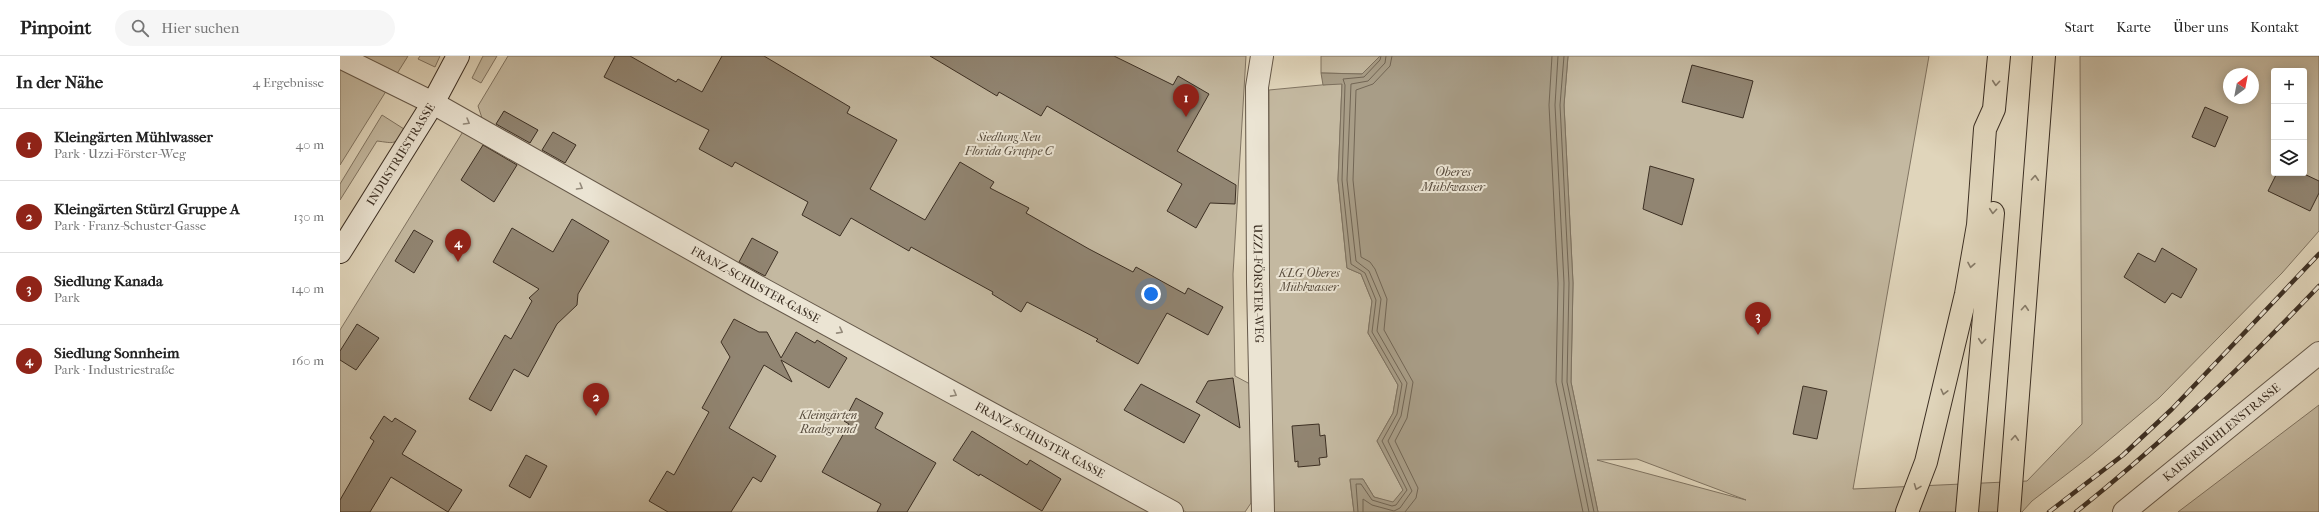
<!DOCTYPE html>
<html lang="de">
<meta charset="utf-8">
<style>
body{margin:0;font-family:"IM FELL French Canon",serif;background:#f6f6f6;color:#222}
.controls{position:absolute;right:12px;top:12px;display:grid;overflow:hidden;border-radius:4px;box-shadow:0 2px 10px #0003}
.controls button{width:36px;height:36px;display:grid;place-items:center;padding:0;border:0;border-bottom:1px solid #e0e0e0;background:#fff;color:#222;font:20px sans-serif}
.compass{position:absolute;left:1883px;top:12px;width:36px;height:36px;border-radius:50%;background:#fff;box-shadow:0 2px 10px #0003;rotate:32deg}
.you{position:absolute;left:811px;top:238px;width:14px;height:14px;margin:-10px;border:3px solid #fff;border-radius:50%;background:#1a73e8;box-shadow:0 0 0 6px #1a73e833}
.badge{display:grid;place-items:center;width:26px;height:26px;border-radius:50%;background:#8f2418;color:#fff;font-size:13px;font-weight:700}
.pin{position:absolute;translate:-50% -33px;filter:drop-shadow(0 1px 2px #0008)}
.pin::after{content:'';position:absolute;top:21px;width:14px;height:12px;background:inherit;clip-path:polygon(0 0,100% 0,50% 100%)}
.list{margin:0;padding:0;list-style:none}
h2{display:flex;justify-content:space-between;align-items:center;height:52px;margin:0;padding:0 16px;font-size:17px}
h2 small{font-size:13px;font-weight:400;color:#767676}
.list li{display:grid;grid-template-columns:26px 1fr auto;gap:12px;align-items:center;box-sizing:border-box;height:72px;padding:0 16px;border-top:1px solid #e0e0e0}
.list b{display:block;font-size:15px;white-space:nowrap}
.list p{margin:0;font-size:13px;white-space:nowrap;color:#767676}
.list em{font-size:13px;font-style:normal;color:#767676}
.icon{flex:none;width:22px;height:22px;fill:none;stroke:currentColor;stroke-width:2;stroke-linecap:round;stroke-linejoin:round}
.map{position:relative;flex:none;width:1979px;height:456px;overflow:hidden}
header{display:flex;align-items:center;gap:24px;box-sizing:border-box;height:56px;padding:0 20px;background:#fff;border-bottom:1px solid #e0e0e0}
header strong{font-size:19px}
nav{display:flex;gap:22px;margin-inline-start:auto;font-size:14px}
.search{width:280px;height:36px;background:#f6f6f6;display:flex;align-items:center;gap:10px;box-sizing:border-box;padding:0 14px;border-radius:22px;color:#767676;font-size:15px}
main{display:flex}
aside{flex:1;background:#fff}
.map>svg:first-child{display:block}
.green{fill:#c4b9a1;stroke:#807462;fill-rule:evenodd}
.water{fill:#a89d87;stroke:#7d715f}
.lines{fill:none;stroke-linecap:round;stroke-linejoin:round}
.shore{stroke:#726655;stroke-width:1}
.building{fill:#918572;stroke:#3c2f23}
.street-casing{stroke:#655849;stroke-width:24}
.secondary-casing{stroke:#3c2f23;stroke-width:24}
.highway-casing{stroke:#3c2f23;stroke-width:24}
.street{stroke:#ebe4d3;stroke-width:22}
.secondary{stroke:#ebe4d3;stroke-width:22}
.highway{stroke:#e0d5bb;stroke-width:22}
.rail-casing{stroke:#3c2f23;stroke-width:4.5}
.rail{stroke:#ebe4d3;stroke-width:3;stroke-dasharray:9;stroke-linecap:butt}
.oneway{stroke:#867a67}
.oneway2{stroke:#948a7b}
.labels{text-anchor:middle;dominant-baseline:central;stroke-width:4;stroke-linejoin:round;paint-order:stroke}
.park-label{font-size:12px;font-style:italic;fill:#574b3c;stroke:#ebe4d3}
.street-label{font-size:12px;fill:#3c2f23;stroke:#ebe4d3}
.water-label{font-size:13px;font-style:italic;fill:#574a3c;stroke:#ebe4d3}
</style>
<header>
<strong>Pinpoint</strong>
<div class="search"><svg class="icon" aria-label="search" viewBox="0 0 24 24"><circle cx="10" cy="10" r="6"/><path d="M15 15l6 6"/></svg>Hier suchen</div>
<nav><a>Start</a><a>Karte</a><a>Über uns</a><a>Kontakt</a></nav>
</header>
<main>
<aside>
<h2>In der Nähe<small>4 Ergebnisse</small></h2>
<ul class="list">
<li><span class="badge">1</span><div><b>Kleingärten Mühlwasser</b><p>Park · Uzzi-Förster-Weg</p></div><em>40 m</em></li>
<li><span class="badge">2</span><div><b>Kleingärten Stürzl Gruppe A</b><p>Park · Franz-Schuster-Gasse</p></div><em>130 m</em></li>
<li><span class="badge">3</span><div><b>Siedlung Kanada</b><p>Park</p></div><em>140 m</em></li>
<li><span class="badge">4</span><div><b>Siedlung Sonnheim</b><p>Park · Industriestraße</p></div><em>160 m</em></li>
</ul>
</aside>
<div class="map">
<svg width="1979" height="456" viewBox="0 0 1979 456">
<rect width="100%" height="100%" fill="#e0d5bb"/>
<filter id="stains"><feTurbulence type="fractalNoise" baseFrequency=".005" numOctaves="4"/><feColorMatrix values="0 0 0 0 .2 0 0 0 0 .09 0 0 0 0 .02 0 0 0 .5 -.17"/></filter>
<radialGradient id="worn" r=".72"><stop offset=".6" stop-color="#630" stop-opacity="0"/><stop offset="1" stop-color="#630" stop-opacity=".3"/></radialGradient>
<g class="green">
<polygon points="0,0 68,0 0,109"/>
<polygon points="80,0 100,0 95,11 78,3"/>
<polygon points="143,0 157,0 141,27 132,22"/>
<polygon points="168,0 906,0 893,218 895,320 910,328 911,447 905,456 846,456 273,144 143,65 138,50"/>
<polygon points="981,0 1040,0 1022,18 981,17"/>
<path d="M1228 0H1589L1513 433 1687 425 1742 368 1740 0H1979V175L1942 217 1819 342 1749 401 1692 445 1682 456H1258L1231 326 1233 227 1224 49ZM1934 15H1964V117H1934ZM1889 18H1913V42H1889ZM1297 403 1406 444 1257 404Z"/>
<polygon points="1002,27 998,124 1007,212 1021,218 1032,245 1028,277 1058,329 1053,357 1037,385 1063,434 1053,447 1034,441 1023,423 1010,424 1014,456 929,456 929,34"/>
<path d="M42 59 64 73C56 90 54 87 37 85L0 144V128Z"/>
<polygon points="124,74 233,139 815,456 0,456 0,274"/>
<polygon points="1979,349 1979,456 1838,456"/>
</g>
<polygon class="water" points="1040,0 1228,0 1224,49 1233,227 1231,326 1258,456 1014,456 1010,423 1023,423 1034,441 1053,446 1063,434 1037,385 1053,357 1058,329 1028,277 1032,245 1021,218 1007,212 998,124 1002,28 983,29 981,17 1022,18"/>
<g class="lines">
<g class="shore">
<polyline points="1052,0 1050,10 1033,28 1016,34 1013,124 1021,201 1030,206 1035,213 1047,243 1044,274 1073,326 1067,362 1055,385 1078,432 1076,442 1065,456"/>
<polyline points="1212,0 1209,49 1218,227 1216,326 1243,456"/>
<polyline points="1218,0 1215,49 1224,227 1222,326 1249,456"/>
<polyline points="1224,0 1220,49 1229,227 1227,326 1254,456"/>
<polyline points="1018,456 1016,428 1021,428 1032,444 1052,450 1056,449 1067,434 1042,385 1057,358 1062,328 1032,276 1036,244 1025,217 1011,208 1002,124 1005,29 1003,23 1024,21 1040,4 1041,0"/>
<polyline points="1023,456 1023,443 1032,449 1054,455 1060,452 1072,435 1048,385 1061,360 1067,327 1037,275 1041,243 1029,215 1016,205 1007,124 1011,28 1028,25 1045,7 1046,0"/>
</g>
</g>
<g class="building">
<polygon points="275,0 290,0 336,26 338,23 362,36 382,0 424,0 510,51 507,57 557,84 530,133 585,164 620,106 654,126 650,132 689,152 686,157 749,193 793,216 796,211 845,238 848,232 883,251 868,279 827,257 798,308 756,285 758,283 687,246 681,256 652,238 653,236 571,191 569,195 511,162 500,180 462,159 468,146 395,106 392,111 359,93 369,74 264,21"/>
<polygon points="590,0 774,0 833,29 838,20 869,38 837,95 896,129 895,148 870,147 856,172 827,155 842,128 707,50 701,60 659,36 657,40"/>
<polygon points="1352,9 1413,25 1403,62 1342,46"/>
<polygon points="1865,51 1888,61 1875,91 1852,81"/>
<polygon points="164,55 198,74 190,87 156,68"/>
<polygon points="213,76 236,89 225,107 202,94"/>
<polygon points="143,89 177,109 154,146 121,124"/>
<polygon points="1310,110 1354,123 1342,169 1303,153"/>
<polygon points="1937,117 1962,117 1979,125 1979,137 1970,155 1928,135"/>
<polygon points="232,163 269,185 238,238 237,249 217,268 188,321 174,313 151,355 129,343 165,279 171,283 192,245 189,242 199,233 153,206 172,172 213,196"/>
<polygon points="74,174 93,185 74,217 55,205"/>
<polygon points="412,182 438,196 425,220 399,206"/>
<polygon points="1822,192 1857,213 1841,242 1832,237 1825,247 1784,221 1798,197 1815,206"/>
<polygon points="394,263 419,276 427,276 441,302 456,276 475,287 477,284 507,302 489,332 441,304 452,326 424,309 389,372 436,400 421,426 413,421 391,456 328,456 309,445 327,415 334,419 369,356 362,352 390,301 381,286"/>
<polygon points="17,268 39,282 16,314 0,304 0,295"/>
<polygon points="893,322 900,372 856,346 868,325"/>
<polygon points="801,328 860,359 844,387 784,354"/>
<polygon points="1463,330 1487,335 1477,383 1453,378"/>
<polygon points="516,342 543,357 535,372 596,407 567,456 537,456 541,448 482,416 509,368 504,365"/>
<polygon points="44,360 52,366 55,362 76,375 62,398 122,434 108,456 51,421 30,456 0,456 0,444 34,385 30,382"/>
<polygon points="979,368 980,380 985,379 987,401 979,402 980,409 958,411 958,405 955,406 952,370"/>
<polygon points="632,375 687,409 690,404 721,423 702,455 640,418 639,420 613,404"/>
<polygon points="186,399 207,410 190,442 169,430"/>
</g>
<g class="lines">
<defs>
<g id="street">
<path id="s1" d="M922 0 917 31 918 226 923 456"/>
<path id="s2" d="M0 1 93 47 415 229 832 456"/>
<path id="s3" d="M1784 456 1979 297"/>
</g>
<g id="secondary">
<path id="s4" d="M0 196 93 47 118 0"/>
</g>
<g id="highway">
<polyline points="1567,456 1586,406 1626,238 1638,169 1645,73 1654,53 1659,0"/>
<polyline points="1627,456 1653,157"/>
<polyline points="1669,456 1704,0"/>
</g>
</defs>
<use href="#street" class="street-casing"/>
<use href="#secondary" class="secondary-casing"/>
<use href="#highway" class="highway-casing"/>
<use href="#street" class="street"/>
<use href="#secondary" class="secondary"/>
<use href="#highway" class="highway"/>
<defs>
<g id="rail">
<polyline points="1709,456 1783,399 1832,353 1979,198"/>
<path d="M1736 456C1822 387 1903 310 1979 230"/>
</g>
</defs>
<use href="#rail" class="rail-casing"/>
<use href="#rail" class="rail"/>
</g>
<defs><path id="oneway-chevron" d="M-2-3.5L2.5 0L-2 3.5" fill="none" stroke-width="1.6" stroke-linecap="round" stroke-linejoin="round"/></defs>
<g class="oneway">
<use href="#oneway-chevron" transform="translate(1656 27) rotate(95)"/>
<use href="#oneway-chevron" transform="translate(1695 122) rotate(-86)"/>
<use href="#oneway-chevron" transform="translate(1653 155) rotate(95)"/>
<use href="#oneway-chevron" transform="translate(1631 209) rotate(100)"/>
<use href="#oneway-chevron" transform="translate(1685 252) rotate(-86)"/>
<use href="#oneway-chevron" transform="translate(1642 285) rotate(95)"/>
<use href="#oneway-chevron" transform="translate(1604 336) rotate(104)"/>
<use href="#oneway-chevron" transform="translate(1675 382) rotate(-86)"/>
<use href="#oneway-chevron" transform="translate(1577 431) rotate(111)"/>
</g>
<g class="oneway2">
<use href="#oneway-chevron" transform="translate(127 66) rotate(30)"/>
<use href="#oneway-chevron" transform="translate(240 131) rotate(30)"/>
<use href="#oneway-chevron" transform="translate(500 275) rotate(28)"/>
<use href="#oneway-chevron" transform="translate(614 338) rotate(29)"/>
</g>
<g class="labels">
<g class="park-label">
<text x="669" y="81">Siedlung Neu<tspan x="669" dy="14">Florida Gruppe C</tspan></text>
<text x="969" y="217">KLG Oberes<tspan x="969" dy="14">Mühlwasser</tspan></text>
<text x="488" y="359">Kleingärten<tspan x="488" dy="14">Raabgrund</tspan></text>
</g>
<g class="street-label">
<text stroke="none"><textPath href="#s4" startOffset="115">INDUSTRIESTRASSE</textPath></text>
<text stroke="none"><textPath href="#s1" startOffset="228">UZZI-FÖRSTER-WEG</textPath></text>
<text stroke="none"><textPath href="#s2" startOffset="474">FRANZ-SCHUSTER-GASSE</textPath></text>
<text stroke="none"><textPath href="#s3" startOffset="126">KAISERMÜHLENSTRASSE</textPath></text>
<text stroke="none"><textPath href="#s2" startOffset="798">FRANZ-SCHUSTER-GASSE</textPath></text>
</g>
<g class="water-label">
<text x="1113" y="115">Oberes<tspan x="1113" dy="15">Mühlwasser</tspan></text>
</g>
</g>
<rect width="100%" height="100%" filter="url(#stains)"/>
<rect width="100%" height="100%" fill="url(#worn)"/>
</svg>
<div class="controls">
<button>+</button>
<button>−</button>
<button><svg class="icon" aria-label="layers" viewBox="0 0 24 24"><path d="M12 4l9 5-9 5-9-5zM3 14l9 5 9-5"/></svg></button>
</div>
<svg class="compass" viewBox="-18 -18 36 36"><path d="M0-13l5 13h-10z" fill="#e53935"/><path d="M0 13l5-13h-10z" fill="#767676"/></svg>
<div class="you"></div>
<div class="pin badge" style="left:846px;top:61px">1</div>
<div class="pin badge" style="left:256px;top:360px">2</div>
<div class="pin badge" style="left:1418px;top:279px">3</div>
<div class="pin badge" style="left:118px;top:206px">4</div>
</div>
</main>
